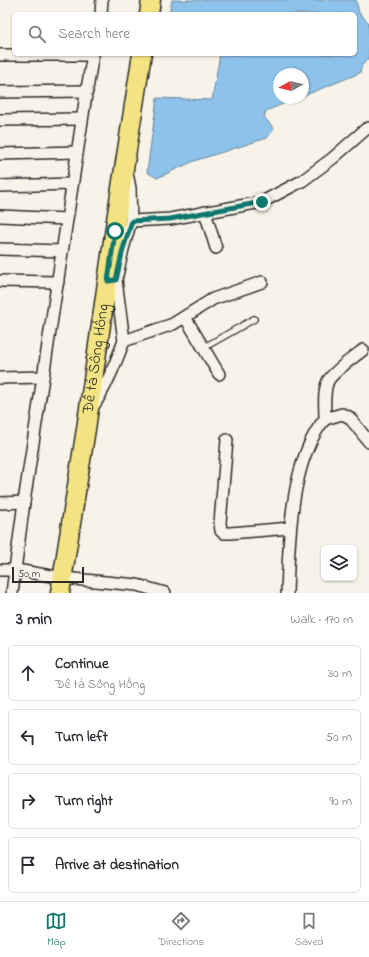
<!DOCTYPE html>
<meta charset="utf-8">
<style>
body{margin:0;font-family:"Indie Flower",sans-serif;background:#f7f7f7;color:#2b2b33}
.controls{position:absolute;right:12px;bottom:12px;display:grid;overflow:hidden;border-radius:6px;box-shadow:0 1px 3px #0004}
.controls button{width:36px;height:36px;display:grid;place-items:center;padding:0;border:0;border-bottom:1px solid #e1e1e2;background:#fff;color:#2b2b33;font:20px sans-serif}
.compass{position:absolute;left:273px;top:68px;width:36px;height:36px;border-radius:50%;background:#fff;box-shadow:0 1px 3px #0004;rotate:262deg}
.scale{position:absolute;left:12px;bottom:10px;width:72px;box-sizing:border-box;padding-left:4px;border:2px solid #2b2b2b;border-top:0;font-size:11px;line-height:14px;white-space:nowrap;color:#2b2b2b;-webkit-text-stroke:3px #f7f3e8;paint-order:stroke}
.stop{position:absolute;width:12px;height:12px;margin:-9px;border:3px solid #0f766e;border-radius:50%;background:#fff}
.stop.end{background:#0f766e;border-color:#fff;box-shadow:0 1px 4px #0008}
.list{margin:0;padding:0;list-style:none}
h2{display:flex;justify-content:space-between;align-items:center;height:52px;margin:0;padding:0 16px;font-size:17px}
h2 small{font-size:13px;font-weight:400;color:#7c7c81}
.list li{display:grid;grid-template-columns:26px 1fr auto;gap:12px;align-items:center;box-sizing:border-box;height:56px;margin:0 8px 8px;padding:0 8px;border:1px solid #e1e1e2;border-radius:6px}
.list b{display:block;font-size:15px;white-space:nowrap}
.list p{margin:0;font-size:13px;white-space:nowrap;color:#7c7c81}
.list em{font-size:13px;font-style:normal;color:#7c7c81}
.icon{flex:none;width:22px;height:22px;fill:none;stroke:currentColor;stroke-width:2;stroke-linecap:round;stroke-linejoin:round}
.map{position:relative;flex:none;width:369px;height:593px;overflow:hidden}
.search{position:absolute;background:#fff;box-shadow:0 1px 3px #0004;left:12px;right:12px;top:12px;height:44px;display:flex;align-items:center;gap:10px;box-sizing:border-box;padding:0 14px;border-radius:6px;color:#7c7c81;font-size:15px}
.sheet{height:308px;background:#fff}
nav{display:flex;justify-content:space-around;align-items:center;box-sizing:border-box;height:56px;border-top:1px solid #e1e1e2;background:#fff;font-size:11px;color:#7c7c81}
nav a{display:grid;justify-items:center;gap:2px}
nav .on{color:#0f766e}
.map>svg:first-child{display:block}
.water{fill:#8dc2ea;stroke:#66869e}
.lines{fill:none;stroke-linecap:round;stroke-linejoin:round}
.lane-casing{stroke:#2b2b2b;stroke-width:8}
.street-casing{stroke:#2b2b2b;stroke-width:14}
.primary-casing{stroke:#2b2b2b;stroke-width:21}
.lane{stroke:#f7f3e8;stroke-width:5.5}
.street{stroke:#f7f3e8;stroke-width:11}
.primary{stroke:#f4e382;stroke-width:18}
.route{stroke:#0f766e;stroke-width:5}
.labels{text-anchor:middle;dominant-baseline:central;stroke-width:3;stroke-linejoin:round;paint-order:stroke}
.street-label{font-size:16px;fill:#2b2b2b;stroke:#f7f3e8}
</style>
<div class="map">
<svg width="369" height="593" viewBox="0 0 369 593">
<rect width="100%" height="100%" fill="#f7f3e8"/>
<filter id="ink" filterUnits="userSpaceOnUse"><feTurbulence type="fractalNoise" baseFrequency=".025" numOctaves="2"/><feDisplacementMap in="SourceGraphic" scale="8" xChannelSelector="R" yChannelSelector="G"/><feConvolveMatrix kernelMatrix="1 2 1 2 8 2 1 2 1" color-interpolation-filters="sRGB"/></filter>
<g filter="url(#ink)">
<polygon class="water" points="172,0 356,0 359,13 369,23 369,59 362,65 360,73 303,96 303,74 279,74 279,98 298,98 266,111 264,117 274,129 267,138 194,161 157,178 147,172 157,98 212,100 220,54 355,54 355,14 169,14"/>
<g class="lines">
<defs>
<polyline id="lane" points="203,348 254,319"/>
<g id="street">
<polyline points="101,14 102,0"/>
<polyline points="0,55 93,55"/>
<polyline points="0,92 87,91"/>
<polyline points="0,120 82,119"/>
<polyline points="0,154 77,152"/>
<polyline points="127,173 130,188 131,221 170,219 262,202 302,181 333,158 366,129 369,128"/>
<polyline points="0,186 72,184"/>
<polyline points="205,212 216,248"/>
<polyline points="0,216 67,219"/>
<polyline points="0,249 62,251"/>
<polyline points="116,280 124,341"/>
<polyline points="0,281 58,282"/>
<polyline points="108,281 116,280 123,249 131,221"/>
<polyline points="185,317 219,374"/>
<polyline points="0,378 43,377"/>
<path d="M92 408C106 388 115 364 124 341L173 324 213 299 262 282"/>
<polyline points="325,419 342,414 349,417 369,442"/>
<polyline points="227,440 220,523 221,531 224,533 230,533 290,528"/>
<polyline points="0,503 24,502"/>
<polyline points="0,570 16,570 63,578 137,585 165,593"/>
<polyline points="12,593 24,502 86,95 93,54"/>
<path d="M287 593C289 541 290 460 325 419 325 408 323 392 328 381 333 372 354 357 363 350"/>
</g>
<g id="primary">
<polyline points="149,14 151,0"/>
<path id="s1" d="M60 593 86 429 116 220 142 54"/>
</g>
</defs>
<use href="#lane" class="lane-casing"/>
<use href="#street" class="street-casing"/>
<use href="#primary" class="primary-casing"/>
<use href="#lane" class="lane"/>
<use href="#street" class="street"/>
<use href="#primary" class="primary"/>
</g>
</g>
<g class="lines" filter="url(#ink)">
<polyline class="route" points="115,231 108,281 116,280 123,249 132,221 170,219 262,202"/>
</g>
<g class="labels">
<g class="street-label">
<text stroke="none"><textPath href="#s1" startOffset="237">Đê tả Sông Hồng</textPath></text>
</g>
</g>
</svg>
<div class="controls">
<button><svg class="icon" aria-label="layers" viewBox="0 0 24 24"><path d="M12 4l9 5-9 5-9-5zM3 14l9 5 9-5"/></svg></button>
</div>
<svg class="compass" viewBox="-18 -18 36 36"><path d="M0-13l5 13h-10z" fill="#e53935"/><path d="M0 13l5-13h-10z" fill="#7c7c81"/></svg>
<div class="scale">50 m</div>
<div class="stop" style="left:115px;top:231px"></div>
<div class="stop end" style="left:262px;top:202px"></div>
<div class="search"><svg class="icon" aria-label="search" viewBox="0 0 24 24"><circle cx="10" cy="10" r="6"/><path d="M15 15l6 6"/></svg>Search here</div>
</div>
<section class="sheet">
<h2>3 min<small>Walk · 170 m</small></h2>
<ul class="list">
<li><svg class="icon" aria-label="ahead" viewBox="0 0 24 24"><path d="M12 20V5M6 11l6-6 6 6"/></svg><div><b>Continue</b><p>Đê tả Sông Hồng</p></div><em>30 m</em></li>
<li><svg class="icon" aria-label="left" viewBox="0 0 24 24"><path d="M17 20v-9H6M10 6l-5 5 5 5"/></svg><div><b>Turn left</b></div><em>50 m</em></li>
<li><svg class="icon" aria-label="right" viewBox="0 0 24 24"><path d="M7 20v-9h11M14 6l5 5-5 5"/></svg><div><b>Turn right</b></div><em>90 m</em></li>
<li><svg class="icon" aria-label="arrive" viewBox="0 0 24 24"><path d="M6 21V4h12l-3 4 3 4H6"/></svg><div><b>Arrive at destination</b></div></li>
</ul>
</section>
<nav>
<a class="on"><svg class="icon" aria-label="map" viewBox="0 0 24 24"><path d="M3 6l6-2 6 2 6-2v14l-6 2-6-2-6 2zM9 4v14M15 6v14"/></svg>Map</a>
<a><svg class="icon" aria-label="directions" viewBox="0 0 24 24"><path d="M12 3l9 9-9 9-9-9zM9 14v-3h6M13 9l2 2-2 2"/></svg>Directions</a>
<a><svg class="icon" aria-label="saved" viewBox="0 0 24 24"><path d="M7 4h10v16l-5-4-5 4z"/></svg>Saved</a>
</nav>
